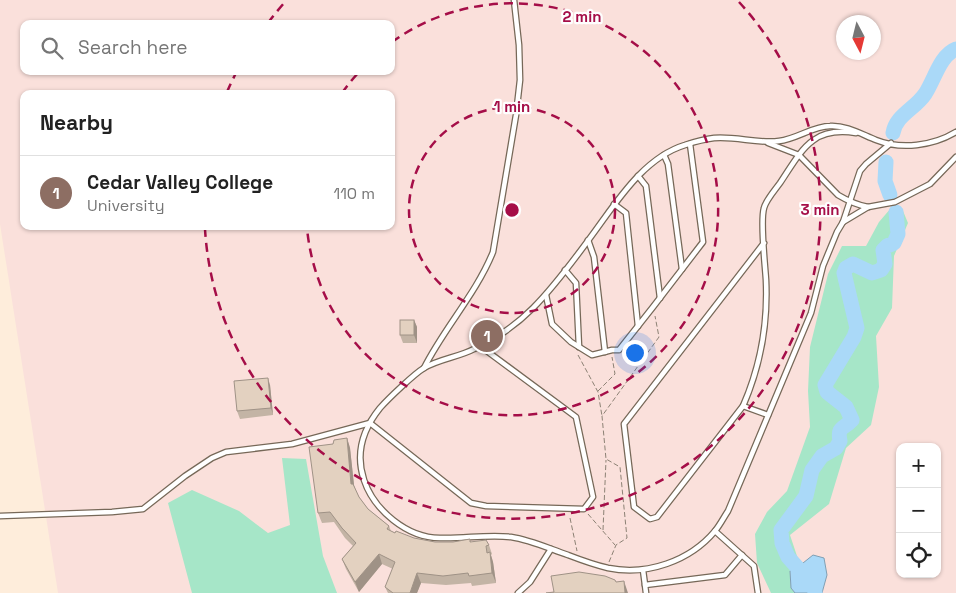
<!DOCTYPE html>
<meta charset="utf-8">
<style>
body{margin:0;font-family:"Space Grotesk",sans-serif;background:#f2f2f2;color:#222}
.controls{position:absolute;right:15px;bottom:15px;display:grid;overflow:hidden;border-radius:10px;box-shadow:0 1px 4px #0004}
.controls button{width:45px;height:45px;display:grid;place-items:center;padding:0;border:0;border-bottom:1px solid #e0e0e0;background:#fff;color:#222;font:25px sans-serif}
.compass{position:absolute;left:836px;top:15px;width:45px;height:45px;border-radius:50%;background:#fff;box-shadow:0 1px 4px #0004;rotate:173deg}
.you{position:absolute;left:634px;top:352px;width:18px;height:18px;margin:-12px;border:4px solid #fff;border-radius:50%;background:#1a73e8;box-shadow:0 0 0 8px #1a73e833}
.badge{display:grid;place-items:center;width:32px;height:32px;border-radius:50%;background:#a50e48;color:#fff;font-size:16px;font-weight:700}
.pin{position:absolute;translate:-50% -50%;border:2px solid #fff;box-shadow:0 1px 5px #0006}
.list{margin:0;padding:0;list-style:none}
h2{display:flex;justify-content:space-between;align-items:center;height:65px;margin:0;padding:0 20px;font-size:21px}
h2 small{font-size:16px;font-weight:400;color:#767676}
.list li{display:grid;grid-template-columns:32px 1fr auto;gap:15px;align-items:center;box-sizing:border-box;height:75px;padding:0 20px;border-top:1px solid #e0e0e0}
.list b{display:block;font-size:19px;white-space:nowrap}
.list p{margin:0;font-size:16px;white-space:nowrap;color:#767676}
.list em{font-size:16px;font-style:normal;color:#767676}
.icon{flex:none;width:28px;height:28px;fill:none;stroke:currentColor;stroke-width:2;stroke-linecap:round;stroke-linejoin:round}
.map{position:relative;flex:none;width:956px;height:593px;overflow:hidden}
.search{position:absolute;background:#fff;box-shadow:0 1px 4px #0004;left:20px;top:20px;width:375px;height:55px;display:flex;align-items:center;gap:12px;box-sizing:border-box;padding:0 18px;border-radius:10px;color:#767676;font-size:19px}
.panel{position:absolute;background:#fff;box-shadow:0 1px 4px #0004;left:20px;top:90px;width:375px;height:140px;border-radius:10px}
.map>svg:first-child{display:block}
.education{fill:#fae0db;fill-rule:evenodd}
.green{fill:#a6e6c8}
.water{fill:#aad9f8;stroke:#809fb3}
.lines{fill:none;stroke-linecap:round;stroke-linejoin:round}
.river{stroke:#aad9f8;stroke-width:15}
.lane-casing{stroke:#766858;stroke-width:7}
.path{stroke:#8c8174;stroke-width:1;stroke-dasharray:5 2.5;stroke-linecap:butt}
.lane{stroke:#fff;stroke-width:4.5}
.wall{fill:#c3b4a5}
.shaded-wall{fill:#9f9286}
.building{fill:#e3d1c0;stroke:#9f9286}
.ring{fill:none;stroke:#a50e48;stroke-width:2.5;stroke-dasharray:9 6}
.centre{fill:#a50e48;stroke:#fefefe;stroke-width:2.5}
.ring-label{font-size:15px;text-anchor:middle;font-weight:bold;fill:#a50e48;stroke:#fefefe;stroke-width:4.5;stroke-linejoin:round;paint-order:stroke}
</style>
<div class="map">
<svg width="956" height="593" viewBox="0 0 956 593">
<rect width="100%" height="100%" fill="#feeddb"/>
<path class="education" d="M0 0H956V593H58L0 224ZM844 22H874V52H844ZM24 24H391V71H24ZM24 94H391V226H24ZM900 447H937V574H900Z"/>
<g class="green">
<polygon points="891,208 903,211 908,223 894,256 892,308 876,336 879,387 871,425 846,448 829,504 790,535 800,565 790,571 791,588 795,593 771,593 757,563 755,534 767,512 787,491 810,427 808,391 810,347 828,274 842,246 866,246 879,222"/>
<polygon points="282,458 306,459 323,556 337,593 192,593 168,503 192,490 239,511 268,533 290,525"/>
</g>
<polygon class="water" points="813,555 824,558 827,575 822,593 795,593 791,588 790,571 803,563"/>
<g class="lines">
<g class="river">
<path d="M893 133C896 115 915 109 925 94 934 81 940 55 956 49"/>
<polyline points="886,162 885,181 890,195"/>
<path d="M815 593 814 586 788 557 782 543 781 530 806 496 812 470 822 456 836 448 840 441C837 426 844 429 852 420L846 407 827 392 825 385 854 337 857 328 844 273 846 268 853 264 872 273 881 270 885 264 883 250 887 246 894 243 898 234 896 212"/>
</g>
<defs>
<g id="lane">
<path d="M768 143 799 155 838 195C848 201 857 205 868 207"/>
<path d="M891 143 866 164 860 171 843 222 837 232 823 266 811 313 728 511C724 517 720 525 715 531 690 561 647 576 608 568 595 565 581 560 568 555 550 549 531 540 511 537 487 534 464 539 440 538 407 538 374 510 364 480 355 453 363 429 380 408 388 399 414 374 424 368 439 359 459 357 474 349 496 339 516 325 533 308 557 284 583 248 603 220 624 191 649 156 685 145 694 142 705 139 714 138 736 136 758 144 779 141 797 139 813 126 830 126 846 125 861 134 876 140 901 150 933 146 956 132"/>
<polyline points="664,155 668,164 682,269"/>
<polyline points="638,176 646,186 660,298"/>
<polyline points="614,204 626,213 638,326"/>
<polyline points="843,222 868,207 895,202 930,184 956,157"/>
<polyline points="588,240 594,257 605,352"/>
<path d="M764 243 624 424 634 507 650 519 657 517 743 406C760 367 768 323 766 280 765 264 760 221 764 208 766 200 775 190 780 183 802 150 812 126 856 133"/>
<polyline points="565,270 576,283 579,347"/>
<polyline points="546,295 552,324 571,342 592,355 612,350 619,350 653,307 703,242 690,144"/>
<path d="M424 368C444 328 476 294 493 252L516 115 520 80 519 45 514 0"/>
<polyline points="743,406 768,415"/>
<polyline points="0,516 112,512 143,509 185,476 212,458 226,452 292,444 370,423 471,503 486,506 584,509 593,497 576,417 480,346"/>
<polyline points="715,531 754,566 758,593"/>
<polyline points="643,570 645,585"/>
<polyline points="518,593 530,582 551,549"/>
<polyline points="646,593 645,585 725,575 742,555"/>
</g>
</defs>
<use href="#lane" class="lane-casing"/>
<g class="path">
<polyline points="578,355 598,392 602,416"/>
<polyline points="598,391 615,374 612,357"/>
<polyline points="588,514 615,545"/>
<polyline points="570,518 577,551"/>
<polyline points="603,530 606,460"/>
<polyline points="609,562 616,545 627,538 620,467 606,459 602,416 659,337 655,316"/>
</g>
<use href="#lane" class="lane"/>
</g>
<g class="wall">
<polygon points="414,320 417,327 417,343 403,343 400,335"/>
<polygon points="270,385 273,415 240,419 237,411"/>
<polygon points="347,438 350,448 354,486 359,497 368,509 389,526 391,531 395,533 414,538 435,542 453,542 470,539 471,542 489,545 492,554 491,555 493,562 496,583 472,586 471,583 446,585 421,583 417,593 388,593 385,587 393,569 382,564 359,592 346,569 342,559 353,546 345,538 334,522 322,523 318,513 333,444"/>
</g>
<g class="shaded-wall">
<polygon points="414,320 417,327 417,343 414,335"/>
<polygon points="268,378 270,385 273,415 271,408"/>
<polygon points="347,438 350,448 355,494 351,484"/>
<polygon points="490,552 493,562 496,583 492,573"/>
<polygon points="379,554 382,564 359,592 355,582"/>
<polygon points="417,573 421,583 417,593 410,593"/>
<polygon points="624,581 628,593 625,593"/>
</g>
<g class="building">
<rect x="400" y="320" width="14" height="15"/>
<polygon points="268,378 271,408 237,411 234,381"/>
<polygon points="347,438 351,484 353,484 359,497 368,509 389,526 387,529 395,533 396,531 414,538 435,542 453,542 470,539 470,542 486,540 489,545 486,546 487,553 490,552 492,573 469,576 468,573 443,576 417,573 410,593 393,593 385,587 395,562 379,554 355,582 342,559 356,543 342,528 330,512 318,513 309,447 333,444 334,440"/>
<polygon points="579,572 605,576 615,580 616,582 624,581 625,593 546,593 554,592 551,576"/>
</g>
<g class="ring">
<circle cx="512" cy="210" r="103"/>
<path d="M342 93A206 206 0 0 1 359 72M392 42A206 206 0 1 1 307 228"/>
<path d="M227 92A308 308 0 0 1 236 73M268 23A308 308 0 0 1 285 2M739 2A308 308 0 1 1 205 229"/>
</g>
<circle cx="512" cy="210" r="8" class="centre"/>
<g class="ring-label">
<text x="582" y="22">2 min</text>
<text x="512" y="112">1 min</text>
<text x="820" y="215">3 min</text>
</g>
</svg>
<div class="controls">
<button>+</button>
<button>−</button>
<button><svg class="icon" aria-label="locate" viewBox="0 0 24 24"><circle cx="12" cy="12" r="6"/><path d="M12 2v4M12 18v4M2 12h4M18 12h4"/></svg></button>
</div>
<svg class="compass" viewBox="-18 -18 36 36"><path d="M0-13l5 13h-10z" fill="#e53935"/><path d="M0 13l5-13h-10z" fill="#767676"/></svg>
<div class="you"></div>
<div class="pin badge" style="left:487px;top:336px;background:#8d6e63">1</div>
<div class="search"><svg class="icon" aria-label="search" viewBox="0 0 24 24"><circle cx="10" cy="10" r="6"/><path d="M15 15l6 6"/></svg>Search here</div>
<section class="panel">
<h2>Nearby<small></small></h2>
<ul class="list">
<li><span class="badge" style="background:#8d6e63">1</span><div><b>Cedar Valley College</b><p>University</p></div><em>110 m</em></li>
</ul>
</section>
</div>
